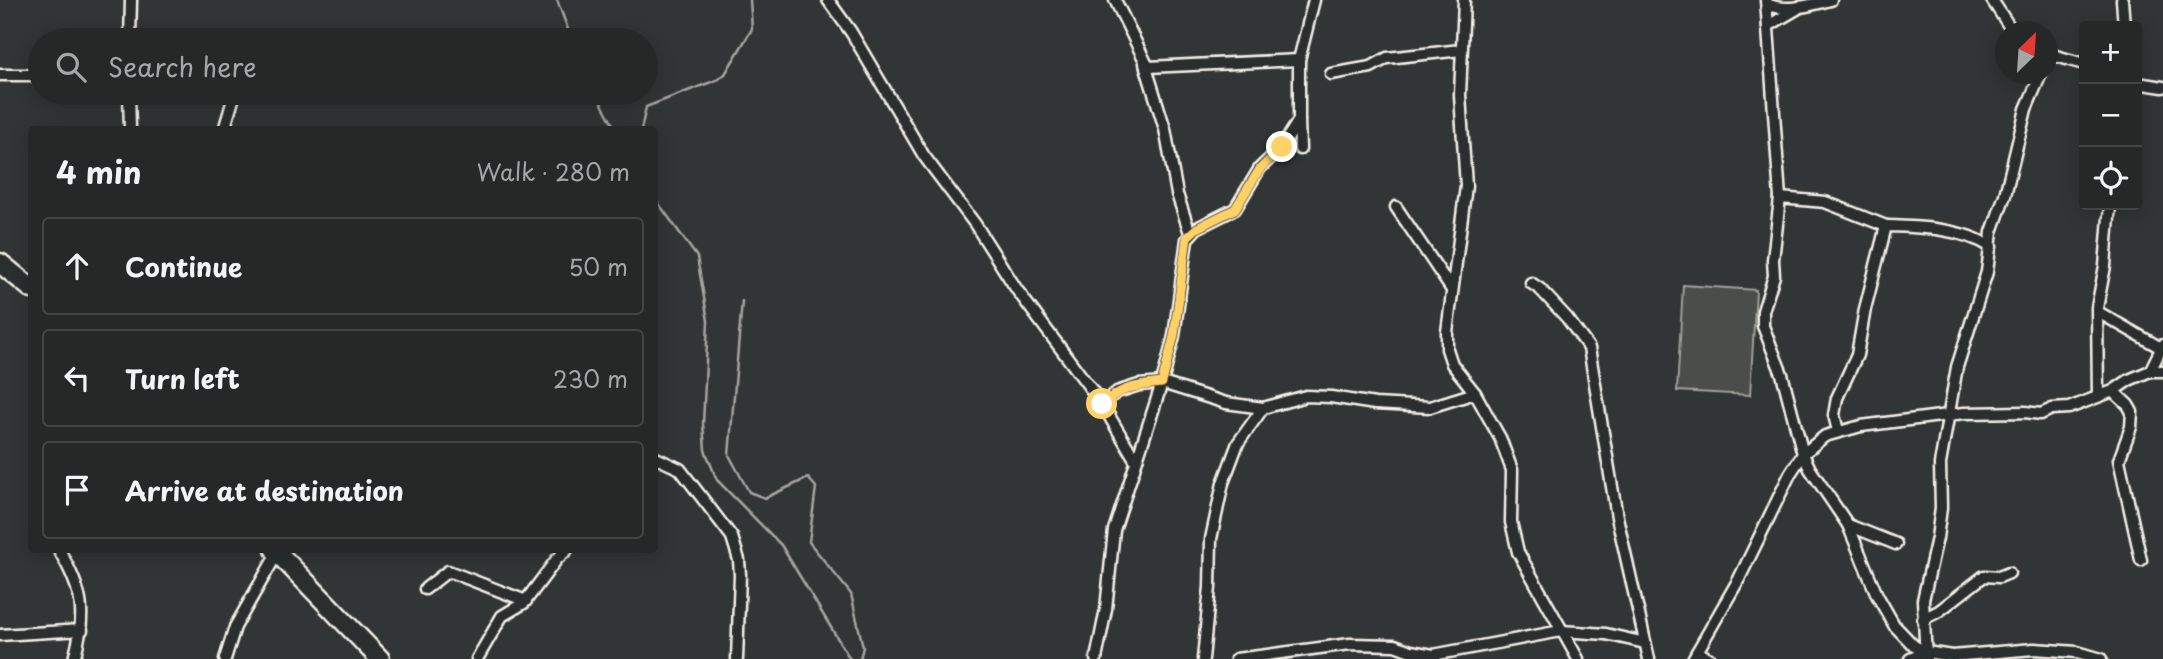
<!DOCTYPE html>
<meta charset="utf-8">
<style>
body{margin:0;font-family:"Playpen Sans",sans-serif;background:#2e3030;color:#f1f3f6}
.controls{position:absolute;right:21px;top:21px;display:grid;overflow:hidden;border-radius:7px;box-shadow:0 4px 18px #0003}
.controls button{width:63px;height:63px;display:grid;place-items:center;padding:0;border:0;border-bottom:2px solid #424445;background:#262828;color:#f1f3f6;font:35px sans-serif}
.compass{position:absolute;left:1995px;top:21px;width:63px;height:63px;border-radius:50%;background:#262828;box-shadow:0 4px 18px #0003;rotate:25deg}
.stop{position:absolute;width:21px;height:21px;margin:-16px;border:5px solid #ffd166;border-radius:50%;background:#fff}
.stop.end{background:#ffd166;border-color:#fff;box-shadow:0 2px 7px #0008}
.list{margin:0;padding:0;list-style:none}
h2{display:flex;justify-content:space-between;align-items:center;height:91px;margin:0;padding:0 28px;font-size:30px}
h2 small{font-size:23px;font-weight:400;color:#a4a6a8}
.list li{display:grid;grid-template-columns:46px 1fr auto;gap:21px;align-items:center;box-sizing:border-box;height:98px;margin:0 14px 14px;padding:0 14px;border:2px solid #424445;border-radius:7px}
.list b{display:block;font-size:26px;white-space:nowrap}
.list em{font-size:23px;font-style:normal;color:#a4a6a8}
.icon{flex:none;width:38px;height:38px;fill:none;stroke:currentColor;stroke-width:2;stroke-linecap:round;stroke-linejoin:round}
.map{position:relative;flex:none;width:2163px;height:659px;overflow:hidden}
.search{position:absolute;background:#262828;box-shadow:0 4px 18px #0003;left:28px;top:28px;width:630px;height:77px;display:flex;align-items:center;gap:18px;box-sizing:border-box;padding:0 24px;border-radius:38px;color:#a4a6a8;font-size:26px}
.panel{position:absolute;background:#262828;box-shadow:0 4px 18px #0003;left:28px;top:126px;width:630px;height:427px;border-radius:7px}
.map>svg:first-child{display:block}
.green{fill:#4b4d4c;stroke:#a09f9a;stroke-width:2}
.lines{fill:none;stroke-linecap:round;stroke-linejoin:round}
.stream{stroke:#a6a5a0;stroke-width:2.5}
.street-casing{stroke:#f4f1e8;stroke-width:15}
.highway-casing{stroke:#f4f1e8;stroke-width:23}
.street{stroke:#2a2d2e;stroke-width:10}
.highway{stroke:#2a2d2e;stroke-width:18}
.route{stroke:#ffd166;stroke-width:9}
</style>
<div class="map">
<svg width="2163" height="659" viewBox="0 0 2163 659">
<rect width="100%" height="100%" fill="#323535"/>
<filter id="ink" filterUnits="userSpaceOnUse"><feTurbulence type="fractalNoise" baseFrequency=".0143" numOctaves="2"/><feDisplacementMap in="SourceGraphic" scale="14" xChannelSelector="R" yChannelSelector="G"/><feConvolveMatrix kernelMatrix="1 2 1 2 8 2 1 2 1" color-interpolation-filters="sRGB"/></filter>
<g filter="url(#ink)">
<polygon class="green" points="1683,285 1756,290 1750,395 1677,391"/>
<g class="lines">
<g class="stream">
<polyline points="557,0 572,40"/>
<polyline points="596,93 616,130"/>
<polyline points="641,130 646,107 719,79 725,74 752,29 750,0"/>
<polyline points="654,197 697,257 708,321 703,424 705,450 717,480 781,545 850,659"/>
<polyline points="742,301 729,455 749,492 765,498 808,478 816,487 809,542 851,594 863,647 860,659"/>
</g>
<defs>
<g id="street">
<polyline points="828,0 851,32 924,156 975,224 1017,290 1102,404 1136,461"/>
<polyline points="1115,0 1148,67 1299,60"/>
<polyline points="1464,0 1460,95 1466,186 1447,332 1447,349 1452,364 1475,393 1500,438 1512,470 1511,522 1518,552 1578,659"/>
<polyline points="1766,0 1780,198 1773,260 1774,276 1763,311 1763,326 1782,374 1803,454 1810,469 1848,525 1877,595 1894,625 1914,646 1926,652 1952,656 2034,649 2077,652 2101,659"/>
<polyline points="1992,0 2013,32"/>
<polyline points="2122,0 2124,26"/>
<path d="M1767 4C1787 13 1810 5 1831 0"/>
<polyline points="1768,26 1797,9"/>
<polyline points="130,40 131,0"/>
<polyline points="2048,57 2049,54 2084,64"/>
<polyline points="1145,64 1165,129 1177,194 1190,233"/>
<polyline points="1331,74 1371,67 1387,58 1461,50"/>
<polyline points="0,75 40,75"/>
<polyline points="2137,83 2163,87"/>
<polyline points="129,93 130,130"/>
<polyline points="1299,121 1300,149"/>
<polyline points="224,130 235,93"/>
<polyline points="1780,198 1825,202 1886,226"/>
<polyline points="1396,207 1452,290"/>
<polyline points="1531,283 1540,289 1567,318 1589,348 1617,517 1649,659"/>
<polyline points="2098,312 2161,348"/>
<polyline points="2150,371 2163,345"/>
<polyline points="2113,391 2128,405 2132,412 2131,427 2119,460 2141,560"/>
<polyline points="2098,396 2097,308 2105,266 2110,205"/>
<polyline points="1102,404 1117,392 1139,385 1162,383 1226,403 1263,408"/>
<path d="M1838 431 1834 415 1837 398 1857 355 1865 309 1886 226C1920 227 1962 228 1991 247"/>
<polyline points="654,457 680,469 732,537 739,560 740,575 737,659"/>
<polyline points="1848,525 1896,544"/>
<path d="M59 550C83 591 87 613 74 659"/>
<polyline points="425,589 448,571 526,601"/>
<polyline points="1923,619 1939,611 1984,576 1999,577 2009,573"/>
<polyline points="0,635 82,630"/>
<polyline points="1697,652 1710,659"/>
<polyline points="225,659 235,627 278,552"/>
<polyline points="477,659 502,616 524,603 557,559 567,550"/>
<polyline points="1096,659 1106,609 1114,530 1162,383 1174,336 1187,239 1197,228 1235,209 1260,168 1282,147 1299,120 1299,60 1314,0"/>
<polyline points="1203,659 1210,587 1211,539 1223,483 1238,443 1263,408 1306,396 1331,397 1375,404 1430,407 1475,393"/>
<polyline points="1236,659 1350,644 1395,645 1411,651 1433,655 1561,631 1606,634 1645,643"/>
<polyline points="1693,659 1739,579 1790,474 1803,454 1825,436 1861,426 1964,413 2025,412 2041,414 2052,409 2069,408 2113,391 2129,380 2150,371 2163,371"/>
<polyline points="1910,659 1926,652"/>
<polyline points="1926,659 1923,600 1937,538 1941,508 1940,464 1957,367 1987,272 1992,232 2005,195 2026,109 2041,74"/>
</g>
<g id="highway">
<polyline points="0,263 32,289"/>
<polyline points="275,550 380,659"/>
</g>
</defs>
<use href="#street" class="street-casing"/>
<use href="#highway" class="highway-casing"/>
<use href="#street" class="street"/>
<use href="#highway" class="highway"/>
</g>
</g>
<g class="lines" filter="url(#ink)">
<path class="route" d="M1102 404C1122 387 1136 386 1162 383L1174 336 1187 237 1197 228 1235 209 1260 169 1282 147"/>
</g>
</svg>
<div class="controls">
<button>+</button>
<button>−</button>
<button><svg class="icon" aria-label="locate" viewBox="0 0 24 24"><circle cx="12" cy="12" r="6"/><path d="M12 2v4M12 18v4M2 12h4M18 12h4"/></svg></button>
</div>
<svg class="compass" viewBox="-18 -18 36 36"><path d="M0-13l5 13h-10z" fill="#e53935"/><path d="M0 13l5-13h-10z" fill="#a4a6a8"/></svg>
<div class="stop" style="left:1102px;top:404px"></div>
<div class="stop end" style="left:1282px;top:147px"></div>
<div class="search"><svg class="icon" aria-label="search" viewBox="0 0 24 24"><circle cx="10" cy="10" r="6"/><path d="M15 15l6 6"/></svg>Search here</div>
<section class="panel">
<h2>4 min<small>Walk · 280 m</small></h2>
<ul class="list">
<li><svg class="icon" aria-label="ahead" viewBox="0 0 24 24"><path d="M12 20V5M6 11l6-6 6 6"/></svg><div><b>Continue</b></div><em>50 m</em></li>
<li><svg class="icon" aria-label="left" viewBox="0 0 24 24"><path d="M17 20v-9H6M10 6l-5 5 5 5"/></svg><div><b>Turn left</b></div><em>230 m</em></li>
<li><svg class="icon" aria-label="arrive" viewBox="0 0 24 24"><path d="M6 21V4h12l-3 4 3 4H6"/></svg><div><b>Arrive at destination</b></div></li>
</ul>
</section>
</div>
